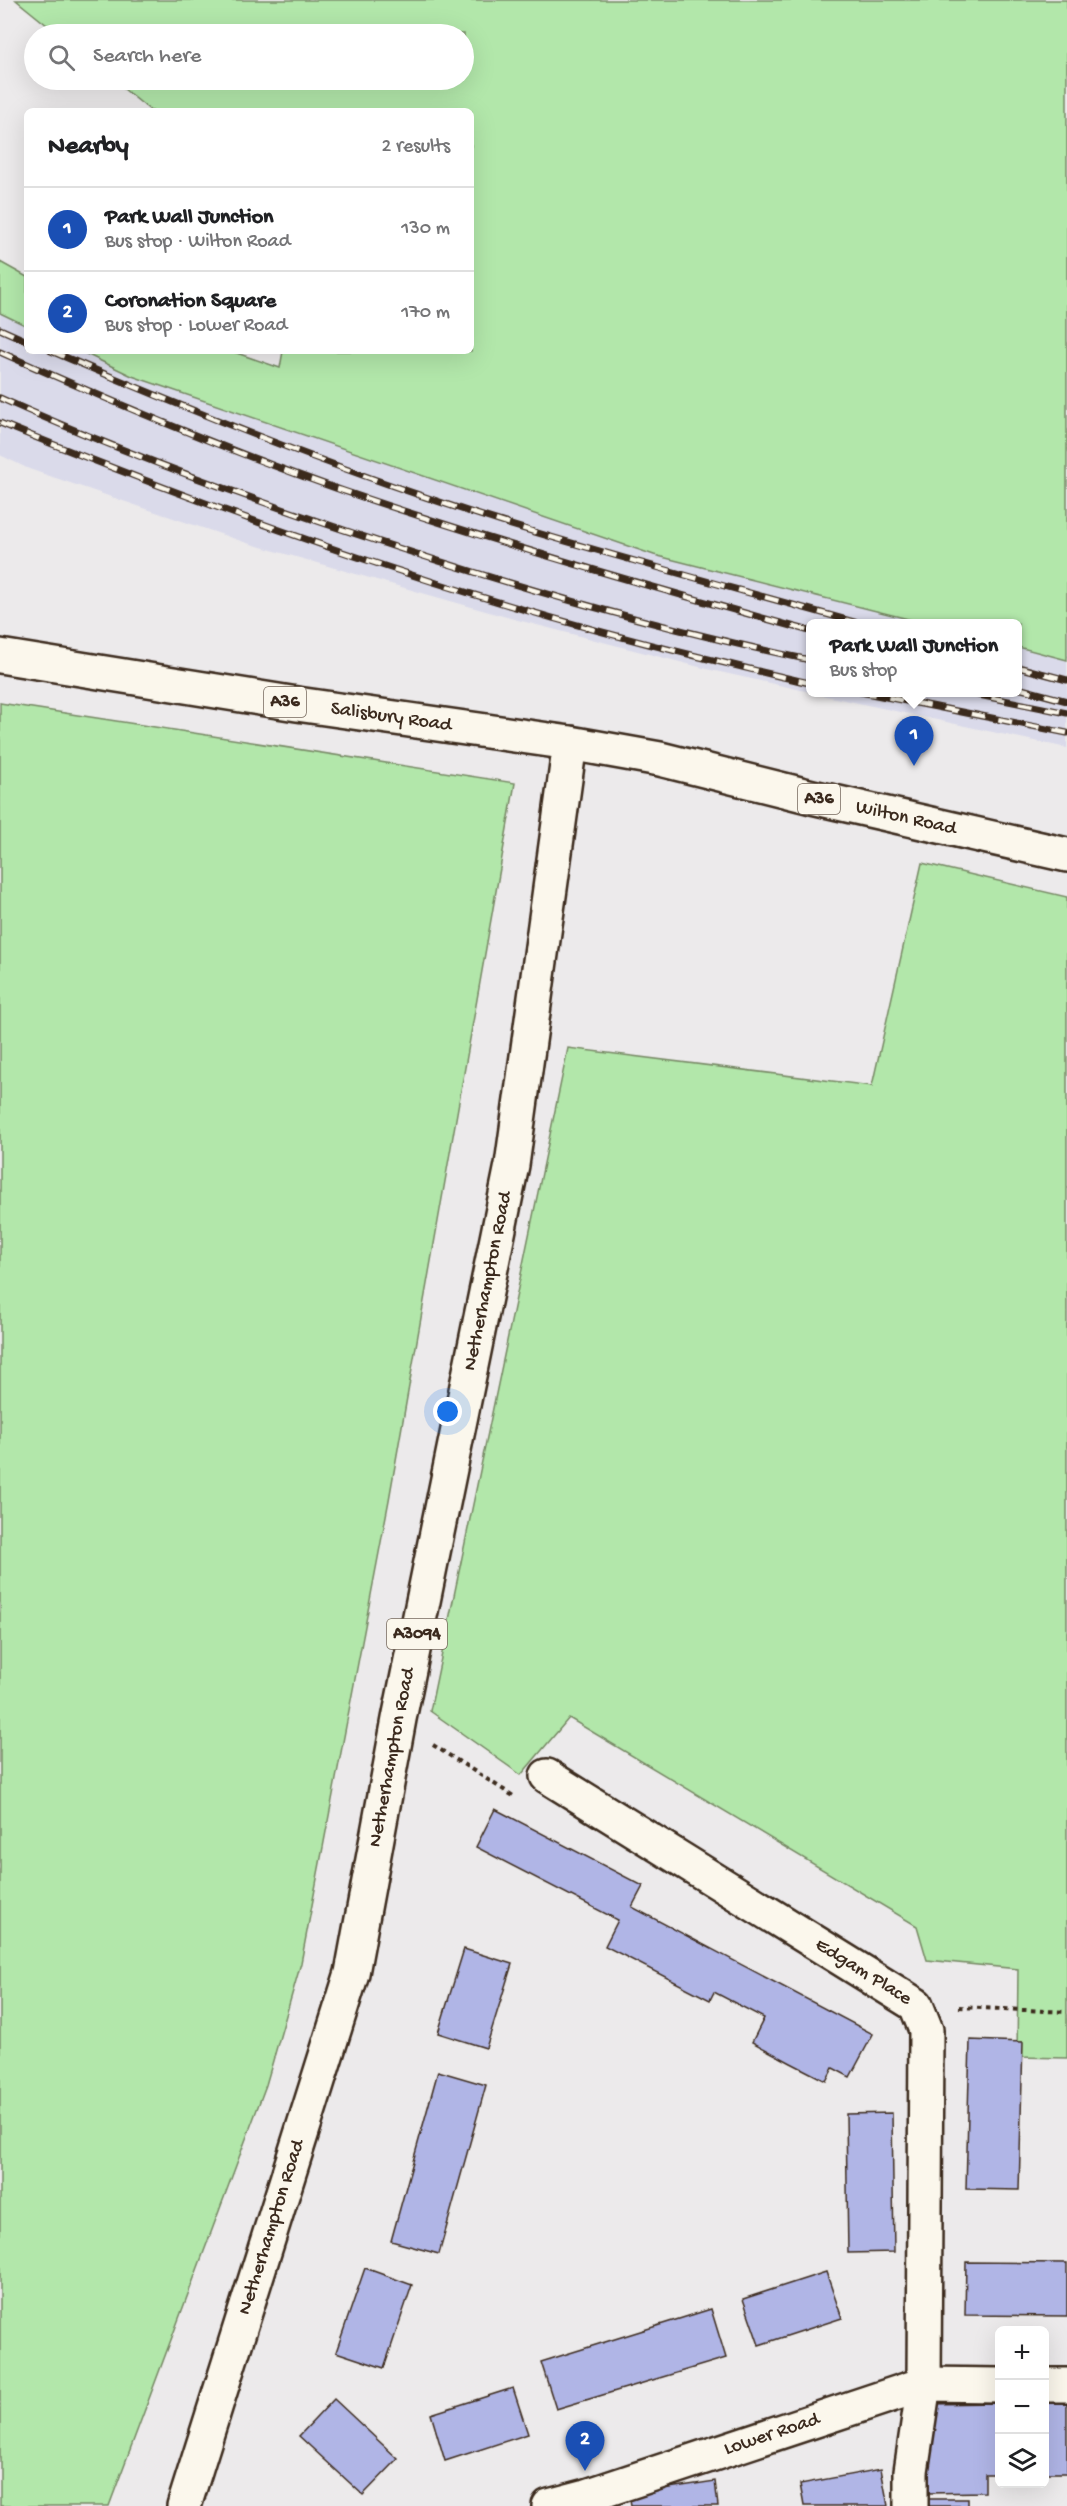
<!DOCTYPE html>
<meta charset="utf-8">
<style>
body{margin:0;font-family:"Gochi Hand",sans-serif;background:#f6f6f6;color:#202124}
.controls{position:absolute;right:18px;bottom:18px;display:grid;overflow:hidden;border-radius:9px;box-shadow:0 6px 24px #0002}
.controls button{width:54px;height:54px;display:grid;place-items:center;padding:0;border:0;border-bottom:2px solid #e0e0e0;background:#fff;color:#202124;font:30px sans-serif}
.you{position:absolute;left:448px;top:1412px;width:21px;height:21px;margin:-15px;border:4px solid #fff;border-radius:50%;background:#1a73e8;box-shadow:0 0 0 9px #1a73e833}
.badge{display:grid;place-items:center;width:39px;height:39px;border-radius:50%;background:#c8321e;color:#fff;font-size:20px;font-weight:700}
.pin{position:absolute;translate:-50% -50px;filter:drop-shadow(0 2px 3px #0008)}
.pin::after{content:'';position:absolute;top:32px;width:21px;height:18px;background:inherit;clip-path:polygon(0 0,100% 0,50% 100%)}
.popup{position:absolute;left:806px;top:619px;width:216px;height:78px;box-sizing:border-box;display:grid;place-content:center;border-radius:9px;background:#fff;filter:drop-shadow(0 2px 4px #0005);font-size:20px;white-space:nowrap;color:#757577}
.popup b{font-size:22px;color:#202124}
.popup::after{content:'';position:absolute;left:50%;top:100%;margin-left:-12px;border:12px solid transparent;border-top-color:#fff}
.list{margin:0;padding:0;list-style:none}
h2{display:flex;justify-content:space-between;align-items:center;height:78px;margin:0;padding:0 24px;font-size:26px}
h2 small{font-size:20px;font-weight:400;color:#757577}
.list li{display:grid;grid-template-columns:39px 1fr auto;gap:18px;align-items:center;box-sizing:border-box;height:84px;padding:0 24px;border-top:2px solid #e0e0e0}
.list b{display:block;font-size:22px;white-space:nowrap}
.list p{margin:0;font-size:20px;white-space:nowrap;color:#757577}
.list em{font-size:20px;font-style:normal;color:#757577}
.icon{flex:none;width:33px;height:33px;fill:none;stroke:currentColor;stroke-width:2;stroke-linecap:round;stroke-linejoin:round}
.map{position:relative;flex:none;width:1067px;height:2506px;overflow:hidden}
.search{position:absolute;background:#fff;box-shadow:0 6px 24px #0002;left:24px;top:24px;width:450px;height:66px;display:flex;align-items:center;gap:15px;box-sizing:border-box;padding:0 21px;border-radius:33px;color:#757577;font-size:22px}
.panel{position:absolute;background:#fff;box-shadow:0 6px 24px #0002;left:24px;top:108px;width:450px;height:246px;border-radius:9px}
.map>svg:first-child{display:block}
.built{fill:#dadaea}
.green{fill:#b2e7aa;stroke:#768864;stroke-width:1.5}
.building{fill:#b0b5e6;stroke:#3b2a1e;stroke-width:1.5}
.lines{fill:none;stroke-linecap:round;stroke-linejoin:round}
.street-casing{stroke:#3b2a1e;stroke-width:38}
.secondary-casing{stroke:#3b2a1e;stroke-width:38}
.primary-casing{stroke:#3b2a1e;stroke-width:38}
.highway-casing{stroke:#3b2a1e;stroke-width:38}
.path{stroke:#3b2a1e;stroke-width:4;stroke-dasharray:4.5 4.5;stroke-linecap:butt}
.street{stroke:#fbf7ec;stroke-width:33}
.secondary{stroke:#fbf7ec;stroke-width:33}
.primary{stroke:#fbf7ec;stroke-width:33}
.highway{stroke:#fbf7ec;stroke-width:33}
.rail-casing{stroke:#3b2a1e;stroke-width:7}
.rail{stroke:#fbf7ec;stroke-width:4.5;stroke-dasharray:14;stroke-linecap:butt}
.labels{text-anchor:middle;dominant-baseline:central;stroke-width:4.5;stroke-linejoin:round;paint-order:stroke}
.shield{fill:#fbf7ec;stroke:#75685c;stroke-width:1.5}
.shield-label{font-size:18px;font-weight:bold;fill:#3b2a1e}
.street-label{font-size:20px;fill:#3b2a1e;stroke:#fbf7ec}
</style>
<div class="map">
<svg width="1067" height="2506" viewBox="0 0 1067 2506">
<rect width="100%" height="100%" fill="#eceaeb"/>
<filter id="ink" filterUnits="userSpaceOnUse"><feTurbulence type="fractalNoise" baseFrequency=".0167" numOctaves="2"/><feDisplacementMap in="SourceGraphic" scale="12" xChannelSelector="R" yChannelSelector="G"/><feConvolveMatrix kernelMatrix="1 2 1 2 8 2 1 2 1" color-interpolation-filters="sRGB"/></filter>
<g filter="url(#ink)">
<g class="built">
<polygon points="0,313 27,326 27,351 80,351 132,376 654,555 924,623 810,624 810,692 711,670 510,618 247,543 29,469 0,455"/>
<polygon points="1018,647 1067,660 1067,748 812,693 1018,692"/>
</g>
<g class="green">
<polygon points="16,0 1067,0 1067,660 1018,647 1018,624 924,623 654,555 132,376 80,351 231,351 280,368 283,351 471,351 471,111 151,111 113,80 464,80 464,34 58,34"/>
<polygon points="0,262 27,277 27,326 0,313"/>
<polygon points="0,703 515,783 389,1500 301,1963 266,2085 109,2506 0,2506"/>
<polygon points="922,863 1067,897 1067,2058 1017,2057 1018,1969 927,1960 917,1926 569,1718 521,1775 430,1711 568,1048 872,1086"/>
</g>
<g class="building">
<polygon points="495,1809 643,1886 632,1907 873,2034 850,2077 833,2068 826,2081 791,2063 752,2042 764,2018 714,1992 710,2000 605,1946 618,1920 476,1847"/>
<polygon points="464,1949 512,1964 486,2048 438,2033"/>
<polygon points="970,2040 1023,2042 1019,2190 966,2189"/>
<polygon points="438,2071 486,2085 439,2254 391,2241"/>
<polygon points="892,2113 894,2252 848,2253 846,2114"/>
<polygon points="966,2262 1067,2263 1067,2316 965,2315"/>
<polygon points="365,2268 412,2285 384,2368 336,2352"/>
<polygon points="826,2272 842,2318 759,2345 743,2299"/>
<polygon points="711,2309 726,2358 556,2409 541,2362"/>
<polygon points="513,2388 528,2434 445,2461 431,2414"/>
<polygon points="334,2399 398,2459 363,2495 299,2436"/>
<polygon points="1067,2401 1067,2473 1044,2473 1044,2402"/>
<polygon points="1000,2403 1000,2474 985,2474 985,2492 927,2493 925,2404"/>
<polygon points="881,2469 888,2506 804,2506 800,2484"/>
<polygon points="715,2481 718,2506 631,2506 629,2494"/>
<rect x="922" y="2499" width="45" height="7"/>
</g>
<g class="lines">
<defs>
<g id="street">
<path id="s1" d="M547 1776 916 2005 926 2030 924 2384 911 2471V2506"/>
</g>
<g id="secondary">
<polyline points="1044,2385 1067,2385"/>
<path id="s2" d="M549 2506 587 2496 924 2384 1000 2385"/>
</g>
<g id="primary">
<path id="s3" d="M184 2506 352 1973 399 1719 512 1165 570 743"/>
</g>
<g id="highway">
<path id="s4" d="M0 656 297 704 570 743 660 759 812 797 1067 855"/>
</g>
</defs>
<use href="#street" class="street-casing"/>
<use href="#secondary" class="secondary-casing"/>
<use href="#primary" class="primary-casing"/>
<use href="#highway" class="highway-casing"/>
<g class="path">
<polyline points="433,1745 515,1797"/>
<polyline points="959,2007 1067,2012"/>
</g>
<use href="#street" class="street"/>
<use href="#secondary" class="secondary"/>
<use href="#primary" class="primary"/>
<use href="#highway" class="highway"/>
<defs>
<g id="rail">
<polyline points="0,329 27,341"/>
<path d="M51 351C204 417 361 479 521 528 634 562 748 592 861 624"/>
<path d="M0 352C112 402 225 450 341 490 496 543 653 588 810 631"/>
<path d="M0 398C116 450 236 494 356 534 505 584 657 628 810 660"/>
<path d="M0 423C227 515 457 598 696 656 734 665 772 675 810 683"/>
<polyline points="1018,667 1067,680"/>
<polyline points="1018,688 1067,701"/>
<polyline points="861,692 1067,733"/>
<polyline points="964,692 1067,713"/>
</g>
</defs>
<use href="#rail" class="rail-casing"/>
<use href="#rail" class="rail"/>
</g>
</g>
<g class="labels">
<g class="shield">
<rect x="264" y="687" width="42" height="30" rx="4.5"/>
<rect x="798" y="784" width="42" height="30" rx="4.5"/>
<rect x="387" y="1619" width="60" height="30" rx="4.5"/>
</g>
<g class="shield-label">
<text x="285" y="702">A36</text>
<text x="819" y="799">A36</text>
<text x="417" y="1634">A3094</text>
</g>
<g class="street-label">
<text stroke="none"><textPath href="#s4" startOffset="396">Salisbury Road</textPath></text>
<text stroke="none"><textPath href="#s4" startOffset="921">Wilton Road</textPath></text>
<text stroke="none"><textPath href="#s3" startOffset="1264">Netherhampton Road</textPath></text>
<text stroke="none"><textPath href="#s3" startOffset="778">Netherhampton Road</textPath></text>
<text stroke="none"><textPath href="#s1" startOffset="372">Edgam Place</textPath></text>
<text stroke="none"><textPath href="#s3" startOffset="292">Netherhampton Road</textPath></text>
<text stroke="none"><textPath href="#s2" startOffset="234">Lower Road</textPath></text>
</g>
</g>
</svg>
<div class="controls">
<button>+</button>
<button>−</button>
<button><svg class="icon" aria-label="layers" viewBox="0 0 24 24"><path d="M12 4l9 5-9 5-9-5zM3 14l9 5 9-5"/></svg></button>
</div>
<div class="you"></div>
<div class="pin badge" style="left:914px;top:766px;background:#1a4fb4">1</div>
<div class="popup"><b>Park Wall Junction</b>Bus stop</div>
<div class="pin badge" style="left:585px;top:2471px;background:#1a4fb4">2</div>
<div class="search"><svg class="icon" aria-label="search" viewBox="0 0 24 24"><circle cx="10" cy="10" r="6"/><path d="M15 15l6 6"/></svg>Search here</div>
<section class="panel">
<h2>Nearby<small>2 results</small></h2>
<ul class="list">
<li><span class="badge" style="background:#1a4fb4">1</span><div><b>Park Wall Junction</b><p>Bus stop · Wilton Road</p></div><em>130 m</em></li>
<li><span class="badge" style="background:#1a4fb4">2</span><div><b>Coronation Square</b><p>Bus stop · Lower Road</p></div><em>170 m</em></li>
</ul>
</section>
</div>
